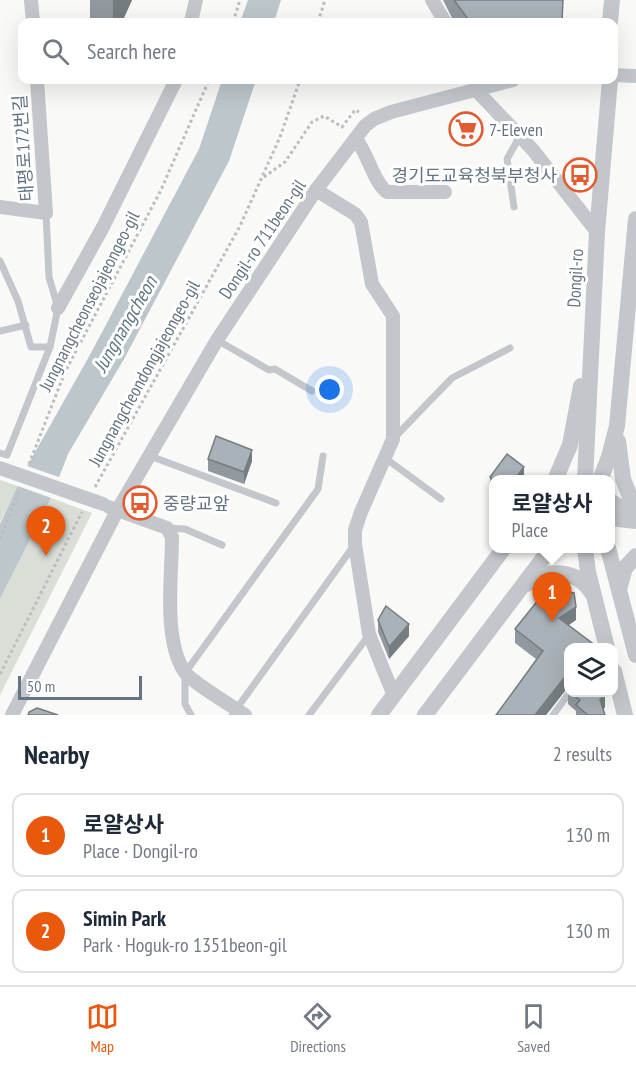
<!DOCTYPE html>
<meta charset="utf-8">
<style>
body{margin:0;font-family:"PT Sans Narrow","Noto Sans KR",sans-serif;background:#f2f2f3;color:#1f2937}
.controls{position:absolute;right:18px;bottom:18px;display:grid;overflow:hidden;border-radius:12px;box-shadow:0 6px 24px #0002}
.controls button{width:54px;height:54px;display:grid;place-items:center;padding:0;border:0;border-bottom:2px solid #e0e1e3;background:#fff;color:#1f2937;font:30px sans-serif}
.scale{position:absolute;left:18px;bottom:15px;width:124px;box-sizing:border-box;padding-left:6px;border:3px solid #657482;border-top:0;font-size:16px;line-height:21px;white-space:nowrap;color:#657482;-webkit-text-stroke:4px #fff;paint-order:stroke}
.you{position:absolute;left:330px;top:390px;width:21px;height:21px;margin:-15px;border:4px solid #fff;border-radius:50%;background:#1a73e8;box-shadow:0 0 0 9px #1a73e833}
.badge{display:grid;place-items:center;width:39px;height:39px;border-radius:50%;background:#ea580c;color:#fff;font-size:20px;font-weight:700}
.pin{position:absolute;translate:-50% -50px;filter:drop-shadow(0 2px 3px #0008)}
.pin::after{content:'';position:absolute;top:32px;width:21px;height:18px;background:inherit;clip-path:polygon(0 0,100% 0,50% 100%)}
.popup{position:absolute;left:489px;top:475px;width:126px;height:78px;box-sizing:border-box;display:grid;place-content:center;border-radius:12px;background:#fff;filter:drop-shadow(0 2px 4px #0005);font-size:20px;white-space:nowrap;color:#747a83}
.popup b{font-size:22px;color:#1f2937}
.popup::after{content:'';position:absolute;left:50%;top:100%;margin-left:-12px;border:12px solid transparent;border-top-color:#fff}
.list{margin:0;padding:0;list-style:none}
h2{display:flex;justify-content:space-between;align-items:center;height:78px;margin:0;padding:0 24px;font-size:26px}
h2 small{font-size:20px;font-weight:400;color:#747a83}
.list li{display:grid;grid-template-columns:39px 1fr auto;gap:18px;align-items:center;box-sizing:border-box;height:84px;margin:0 12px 12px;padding:0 12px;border:2px solid #e0e1e3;border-radius:12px}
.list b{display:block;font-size:22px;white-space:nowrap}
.list p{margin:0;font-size:20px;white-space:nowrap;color:#747a83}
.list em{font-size:20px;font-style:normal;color:#747a83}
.icon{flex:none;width:33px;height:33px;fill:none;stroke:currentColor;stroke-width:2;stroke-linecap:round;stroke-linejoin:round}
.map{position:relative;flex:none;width:636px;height:715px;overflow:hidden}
.search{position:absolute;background:#fff;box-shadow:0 6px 24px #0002;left:18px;right:18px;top:18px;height:66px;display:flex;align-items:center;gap:15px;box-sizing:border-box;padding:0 21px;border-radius:12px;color:#747a83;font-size:22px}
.sheet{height:270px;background:#fff}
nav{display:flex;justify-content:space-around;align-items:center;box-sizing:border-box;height:84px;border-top:2px solid #e0e1e3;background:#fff;font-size:16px;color:#747a83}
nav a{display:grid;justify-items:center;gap:3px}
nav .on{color:#ea580c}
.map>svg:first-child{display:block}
.green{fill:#d9ded6}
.water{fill:#bcc6cb}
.pier{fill:#f9f9f7}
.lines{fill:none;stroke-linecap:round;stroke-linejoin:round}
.path{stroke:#bbbec1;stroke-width:3;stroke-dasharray:3 3;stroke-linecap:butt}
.service{stroke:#c3c7cb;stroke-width:7}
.minor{stroke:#c3c7cb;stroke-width:14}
.tertiary{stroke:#c3c7cb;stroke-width:16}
.minor-bridge{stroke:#c3c7cb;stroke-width:14}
.wall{fill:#91999e}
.shaded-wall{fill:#767d81}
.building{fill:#a9b2b8;stroke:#767d81;stroke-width:1.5}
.labels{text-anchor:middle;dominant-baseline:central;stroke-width:6;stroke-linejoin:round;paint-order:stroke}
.poi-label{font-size:18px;fill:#657482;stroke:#fff;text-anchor:start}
.street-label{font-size:18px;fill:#657482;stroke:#fff}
.water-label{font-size:20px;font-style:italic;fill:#657a83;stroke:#fff}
</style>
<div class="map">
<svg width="636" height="715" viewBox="0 0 636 715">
<rect width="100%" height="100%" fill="#f9f9f7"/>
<g class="green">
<polygon points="0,480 18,486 0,522"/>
<polygon points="51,498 92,513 0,695 0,599"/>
</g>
<g class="water">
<polygon points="248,0 281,0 274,22 240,22"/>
<polygon points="222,80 256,80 229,161 124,359 68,454 51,498 0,599 0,524 25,470 91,353 199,149"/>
</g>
<polygon class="pier" points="24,465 62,478 54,499 15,485"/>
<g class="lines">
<g class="path">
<polyline points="233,22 240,0"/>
<polyline points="318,22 325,0"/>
<polyline points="264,177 285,162 312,122 324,116 342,127 355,110 359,112"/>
<polyline points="29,464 65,372 161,190 209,80"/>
<polyline points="95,487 240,226 280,137 300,80"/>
<polyline points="0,539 19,490"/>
<polyline points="0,674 82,512"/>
</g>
<g class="service">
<polyline points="514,207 507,159 520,136"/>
<polyline points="0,261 18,301 31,347 50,347"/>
<polyline points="0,331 26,325"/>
<polyline points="217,340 269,370 275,369 312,391"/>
<polyline points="395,437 452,378 510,348"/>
<polyline points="0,453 7,455 50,347 58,308 49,277 46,213"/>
<polyline points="150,456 276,503"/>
<polyline points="385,458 441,499"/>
<polyline points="167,528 185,529 222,545"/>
<polyline points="191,715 185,704 185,673 318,489 323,456"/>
<polyline points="232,715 355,544"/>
<polyline points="309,715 369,635"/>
<polyline points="553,715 570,692"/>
</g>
<g class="minor">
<polyline points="31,0 33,22"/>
<polyline points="432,0 445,22"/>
<polyline points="191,22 196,0"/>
<polyline points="614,75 636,76"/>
<polyline points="476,90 533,150 597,232"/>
<path d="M356 139C368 154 373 181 387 192H445"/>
<polyline points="316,190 355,214 361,222 372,284 393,316 393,439 361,512 355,530 355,544 369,634 394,696"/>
<polyline points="0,207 46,213 37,80"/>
<polyline points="58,308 103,227 176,80"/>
<path d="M109 507 167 528 172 537C172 575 163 638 184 671 191 682 231 705 245 715"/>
<polyline points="12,715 117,511 217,340 316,190 365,126 374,119 391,112 513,80"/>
</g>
<g class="tertiary">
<polyline points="610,22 612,0"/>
<polyline points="618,441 623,479 636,512"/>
<polyline points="555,480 570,445 581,386"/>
<polyline points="585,480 597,232 610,80"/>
<polyline points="600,480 609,457 617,426 636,219"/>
<polyline points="610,501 636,517"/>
<polyline points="610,518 636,521"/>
<polyline points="585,548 588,572 607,648"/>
<polyline points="608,548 636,655"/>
<path d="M527 584C548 568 577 569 592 593"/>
<polyline points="619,589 625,568 636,556"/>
<polyline points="614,671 625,715"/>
<polyline points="379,715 504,548"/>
<polyline points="425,715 551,548"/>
</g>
<polyline class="minor-bridge" points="0,468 103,504"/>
</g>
<g class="wall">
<polygon points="90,0 132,0 122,22 90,22"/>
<polygon points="443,0 563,0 563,22 454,22"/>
<polygon points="208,459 252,461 244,484 208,471"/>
<polygon points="524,467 524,480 494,480 494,492 490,489 490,477"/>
<polygon points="378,620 409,636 389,659 378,632"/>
<polygon points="576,620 568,625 592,648 568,648 568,687 546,715 496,715 536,659 515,643 515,629"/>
<polygon points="568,690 568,693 604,693 605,707 603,710 605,715 576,715 576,711 568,704"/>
</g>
<g class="shaded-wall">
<polygon points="113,0 132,0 122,22 113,22"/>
<polygon points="252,450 252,461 244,484 244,472"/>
<polygon points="524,467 524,480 514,480"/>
<polygon points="576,607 576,620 559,632 559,618"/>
<polygon points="409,624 409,636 389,659 389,647"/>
<polygon points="568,673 568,687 546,715 535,715"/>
<polygon points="605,693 605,707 600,713 600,700"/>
</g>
<g class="building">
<polygon points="454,0 563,0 562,20 555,22 470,22"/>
<polygon points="216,436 252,450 244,472 208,459"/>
<polygon points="507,454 524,467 514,480 494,480 490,477"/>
<polygon points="547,589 574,593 576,607 559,618 592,643 588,648 568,648 568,673 535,715 496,715 543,651 515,629"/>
<polygon points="386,606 409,624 389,647 378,620"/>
<polygon points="570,693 605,693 600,700 605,715 588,715 576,705 580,700"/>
<polygon points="37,708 58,715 28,715 29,712"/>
</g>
<defs>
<symbol id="supermarket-ring" viewBox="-11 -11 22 22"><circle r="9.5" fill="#fff" stroke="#e15c30" stroke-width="1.5"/><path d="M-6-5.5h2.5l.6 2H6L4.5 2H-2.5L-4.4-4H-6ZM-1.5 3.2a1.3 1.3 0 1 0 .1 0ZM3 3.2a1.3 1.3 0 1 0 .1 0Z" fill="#e15c30"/></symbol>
<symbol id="bus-ring" viewBox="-11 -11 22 22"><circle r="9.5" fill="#fff" stroke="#e15c30" stroke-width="1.5"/><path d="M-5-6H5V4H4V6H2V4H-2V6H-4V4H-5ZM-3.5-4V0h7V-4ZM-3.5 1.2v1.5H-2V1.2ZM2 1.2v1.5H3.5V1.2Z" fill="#e15c30"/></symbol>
</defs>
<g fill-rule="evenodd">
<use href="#supermarket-ring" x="447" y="110" width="38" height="38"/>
<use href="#bus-ring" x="561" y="156" width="38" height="38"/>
<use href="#bus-ring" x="121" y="484" width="38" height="38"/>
</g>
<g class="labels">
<g class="poi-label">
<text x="489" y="129">7-Eleven</text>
<text x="557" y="175" text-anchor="end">경기도교육청북부청사</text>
<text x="163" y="503">중량교앞</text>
</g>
<g class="street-label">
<text transform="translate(23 148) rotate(-94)">태평로172번길</text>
<text transform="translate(262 239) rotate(-56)">Dongil-ro 711beon-gil</text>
<text transform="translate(575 278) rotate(-87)">Dongil-ro</text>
<text transform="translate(89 301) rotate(-63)">Jungnangcheonseojajeongeo-gil</text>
<text transform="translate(144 373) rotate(-61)">Jungnangcheondongjajeongeo-gil</text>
</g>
<g class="water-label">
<text transform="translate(125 324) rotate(-60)">Jungnangcheon</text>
</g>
</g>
</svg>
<div class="controls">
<button><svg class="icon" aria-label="layers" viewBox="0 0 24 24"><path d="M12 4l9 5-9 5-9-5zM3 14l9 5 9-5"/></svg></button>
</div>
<div class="scale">50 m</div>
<div class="you"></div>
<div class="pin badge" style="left:552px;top:622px">1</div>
<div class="popup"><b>로얄상사</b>Place</div>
<div class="pin badge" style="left:46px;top:556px">2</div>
<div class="search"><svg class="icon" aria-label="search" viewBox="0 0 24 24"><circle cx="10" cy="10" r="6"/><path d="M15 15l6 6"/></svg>Search here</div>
</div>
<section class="sheet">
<h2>Nearby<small>2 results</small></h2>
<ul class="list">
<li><span class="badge">1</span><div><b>로얄상사</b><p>Place · Dongil-ro</p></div><em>130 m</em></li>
<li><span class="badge">2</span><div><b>Simin Park</b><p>Park · Hoguk-ro 1351beon-gil</p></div><em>130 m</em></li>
</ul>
</section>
<nav>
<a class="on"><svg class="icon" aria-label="map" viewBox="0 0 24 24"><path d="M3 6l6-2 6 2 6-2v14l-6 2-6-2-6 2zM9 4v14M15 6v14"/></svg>Map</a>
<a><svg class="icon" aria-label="directions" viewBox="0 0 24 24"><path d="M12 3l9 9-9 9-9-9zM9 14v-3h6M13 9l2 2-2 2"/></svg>Directions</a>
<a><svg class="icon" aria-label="saved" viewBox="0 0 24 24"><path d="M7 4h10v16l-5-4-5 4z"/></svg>Saved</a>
</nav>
